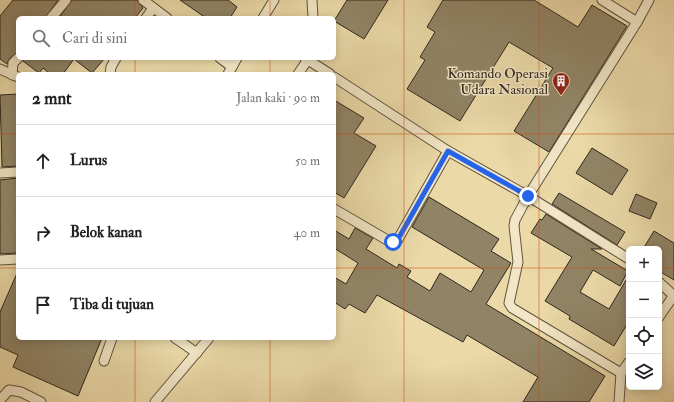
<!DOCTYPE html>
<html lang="id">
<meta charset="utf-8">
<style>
body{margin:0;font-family:"IM FELL Double Pica",serif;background:#f2f2f2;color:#222}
.controls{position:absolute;right:12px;bottom:12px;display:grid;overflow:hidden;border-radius:6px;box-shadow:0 2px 10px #0003}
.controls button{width:36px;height:36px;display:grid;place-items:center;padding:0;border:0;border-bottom:1px solid #e0e0e0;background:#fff;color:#222;font:20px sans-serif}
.stop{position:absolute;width:12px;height:12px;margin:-9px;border:3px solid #2563eb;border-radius:50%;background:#fff}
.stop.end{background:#2563eb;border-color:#fff;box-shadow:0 1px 4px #0008}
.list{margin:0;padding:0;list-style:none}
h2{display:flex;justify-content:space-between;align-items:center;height:52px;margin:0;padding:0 16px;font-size:17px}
h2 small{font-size:13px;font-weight:400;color:#767676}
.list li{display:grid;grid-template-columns:26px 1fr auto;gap:12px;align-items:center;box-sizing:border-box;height:72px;padding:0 16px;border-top:1px solid #e0e0e0}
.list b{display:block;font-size:15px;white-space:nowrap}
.list em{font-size:13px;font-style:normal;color:#767676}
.icon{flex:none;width:22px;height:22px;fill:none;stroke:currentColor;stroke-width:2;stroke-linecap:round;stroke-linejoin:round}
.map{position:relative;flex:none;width:674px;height:402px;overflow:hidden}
.search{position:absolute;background:#fff;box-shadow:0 2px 10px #0003;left:16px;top:16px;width:320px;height:44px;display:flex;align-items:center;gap:10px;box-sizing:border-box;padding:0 14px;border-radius:6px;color:#767676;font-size:15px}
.panel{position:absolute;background:#fff;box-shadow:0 2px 10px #0003;left:16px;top:72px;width:320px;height:268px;border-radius:6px}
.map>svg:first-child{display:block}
.building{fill:#918466;stroke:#30271e}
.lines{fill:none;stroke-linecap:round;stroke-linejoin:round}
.service-casing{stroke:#5f5440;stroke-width:11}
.service{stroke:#f2e6c6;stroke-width:9}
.route{stroke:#2563eb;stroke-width:5}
.grid{fill:none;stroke:#cc520f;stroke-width:1;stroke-opacity:0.55}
.labels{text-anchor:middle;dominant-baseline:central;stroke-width:3;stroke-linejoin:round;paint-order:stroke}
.poi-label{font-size:14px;fill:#30271e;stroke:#f2e6c6;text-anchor:end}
</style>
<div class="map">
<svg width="674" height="402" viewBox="0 0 674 402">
<rect width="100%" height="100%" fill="#ebd9a8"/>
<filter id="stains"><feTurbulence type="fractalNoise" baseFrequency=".005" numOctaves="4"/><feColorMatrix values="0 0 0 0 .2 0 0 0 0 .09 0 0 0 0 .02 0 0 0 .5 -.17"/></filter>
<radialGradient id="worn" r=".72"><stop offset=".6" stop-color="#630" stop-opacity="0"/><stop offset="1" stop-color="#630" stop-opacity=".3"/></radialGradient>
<g class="building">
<polygon points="13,0 58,0 45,18 18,18 18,52 9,59 7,64 0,59 0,16"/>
<polygon points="72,0 137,0 143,8 135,18 59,18"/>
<polygon points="180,0 228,0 237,7 230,18 206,18"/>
<polygon points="347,0 388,0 364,39 334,21"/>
<polygon points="443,0 534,0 578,27 592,5 627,26 549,152 514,131 553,68 509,42 460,121 407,89 425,60 420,57 435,32 427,27"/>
<polygon points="24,58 105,58 92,73 74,59 63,74 50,74 43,68 39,73 23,61"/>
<polygon points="18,94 18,166 2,167 0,95"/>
<polygon points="334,100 364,118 354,133 376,146 344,198 334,192"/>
<polygon points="592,148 628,170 612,195 576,173"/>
<polygon points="18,178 18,253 0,254 0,180"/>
<polygon points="559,193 625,232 617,245 552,204"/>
<polygon points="636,194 657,203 650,219 629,211"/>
<polygon points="429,197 499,239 491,251 511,263 486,304 605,376 589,402 523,402 538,377 467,335 463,342 377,295 365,313 349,304 345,309 334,302 334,277 346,284 358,263 334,248 334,230 349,239 355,228 373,238 366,249 397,268 399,264 411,271 407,277 430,291 440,273 471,292 484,270 412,227"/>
<polygon points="546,214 602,249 591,249 628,271 620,286 593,270 580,292 609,309 629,275 629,321 614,346 569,319 570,316 545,301 572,257 531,233 540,219 542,220"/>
<polygon points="654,231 674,243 674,280 659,271 659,249 643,249"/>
<polygon points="18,271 18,338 102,338 78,396 13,367 18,355 0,347 0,312"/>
</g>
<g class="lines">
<defs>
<g id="service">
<polyline points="143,0 167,18"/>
<polyline points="312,0 313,18"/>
<polyline points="602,0 637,22 649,0"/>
<polyline points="51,18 66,0"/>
<polyline points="146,18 153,8"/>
<polyline points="263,18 274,0"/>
<polyline points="220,58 232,67"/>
<polyline points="305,58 330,74"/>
<polyline points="0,69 18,77"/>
<polyline points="110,74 111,67 116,58"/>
<polyline points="228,74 237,58"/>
<polyline points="298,74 309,58"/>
<polyline points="12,75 13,63 18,58"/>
<polyline points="334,77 448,151 528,196 629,259"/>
<polyline points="0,173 18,172"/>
<polyline points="334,209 389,241 397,241 448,151"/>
<polyline points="0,260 18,259"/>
<polyline points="659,282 674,296"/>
<polyline points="659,317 674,295"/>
<polyline points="175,338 197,353"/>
<polyline points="104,361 112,338"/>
<polyline points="621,373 512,308 509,303 518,262 514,226 515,220 528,196 637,22"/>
<polyline points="0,400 9,390 21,392 41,402"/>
<polyline points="155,402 209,338"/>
<polyline points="619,402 621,373 629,362"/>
</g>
</defs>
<use href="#service" class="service-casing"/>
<use href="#service" class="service"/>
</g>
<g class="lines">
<polyline class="route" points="393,242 397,241 448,151 528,196"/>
</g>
<path class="grid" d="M135 0V18M270 0V18M404 0V402M539 0V402M135 58V74M270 58V74M0 134H18M334 134H674M0 268H18M334 268H629M659 268H674M135 338V402M270 338V402"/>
<defs>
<symbol id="building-pin" viewBox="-11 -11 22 30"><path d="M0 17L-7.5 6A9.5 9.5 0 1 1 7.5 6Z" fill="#8f2418" stroke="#f2e6c6"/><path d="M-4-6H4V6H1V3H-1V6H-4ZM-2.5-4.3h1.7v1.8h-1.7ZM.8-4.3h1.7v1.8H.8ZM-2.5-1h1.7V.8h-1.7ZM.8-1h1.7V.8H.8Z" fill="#fff"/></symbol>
</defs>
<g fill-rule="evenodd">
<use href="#building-pin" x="551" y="71" width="20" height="27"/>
</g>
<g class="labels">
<g class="poi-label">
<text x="548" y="73">Komando Operasi<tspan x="548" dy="16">Udara Nasional</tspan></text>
</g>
</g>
<rect width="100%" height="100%" filter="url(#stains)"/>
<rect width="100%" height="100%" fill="url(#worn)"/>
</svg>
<div class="controls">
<button>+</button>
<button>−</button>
<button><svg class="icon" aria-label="locate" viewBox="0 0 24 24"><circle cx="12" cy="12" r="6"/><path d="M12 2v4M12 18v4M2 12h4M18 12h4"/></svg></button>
<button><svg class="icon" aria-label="layers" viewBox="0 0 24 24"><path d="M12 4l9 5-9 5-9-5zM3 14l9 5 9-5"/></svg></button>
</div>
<div class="stop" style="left:393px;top:242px"></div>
<div class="stop end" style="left:528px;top:196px"></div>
<div class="search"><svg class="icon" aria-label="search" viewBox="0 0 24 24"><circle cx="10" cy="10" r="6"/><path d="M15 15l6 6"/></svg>Cari di sini</div>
<section class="panel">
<h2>2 mnt<small>Jalan kaki · 90 m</small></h2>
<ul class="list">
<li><svg class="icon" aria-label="ahead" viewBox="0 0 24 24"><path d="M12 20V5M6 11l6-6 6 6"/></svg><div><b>Lurus</b></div><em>50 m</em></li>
<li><svg class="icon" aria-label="right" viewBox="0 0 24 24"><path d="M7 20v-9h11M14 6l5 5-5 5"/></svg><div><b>Belok kanan</b></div><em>40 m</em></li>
<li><svg class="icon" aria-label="arrive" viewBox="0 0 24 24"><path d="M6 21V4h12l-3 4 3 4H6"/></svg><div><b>Tiba di tujuan</b></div></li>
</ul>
</section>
</div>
